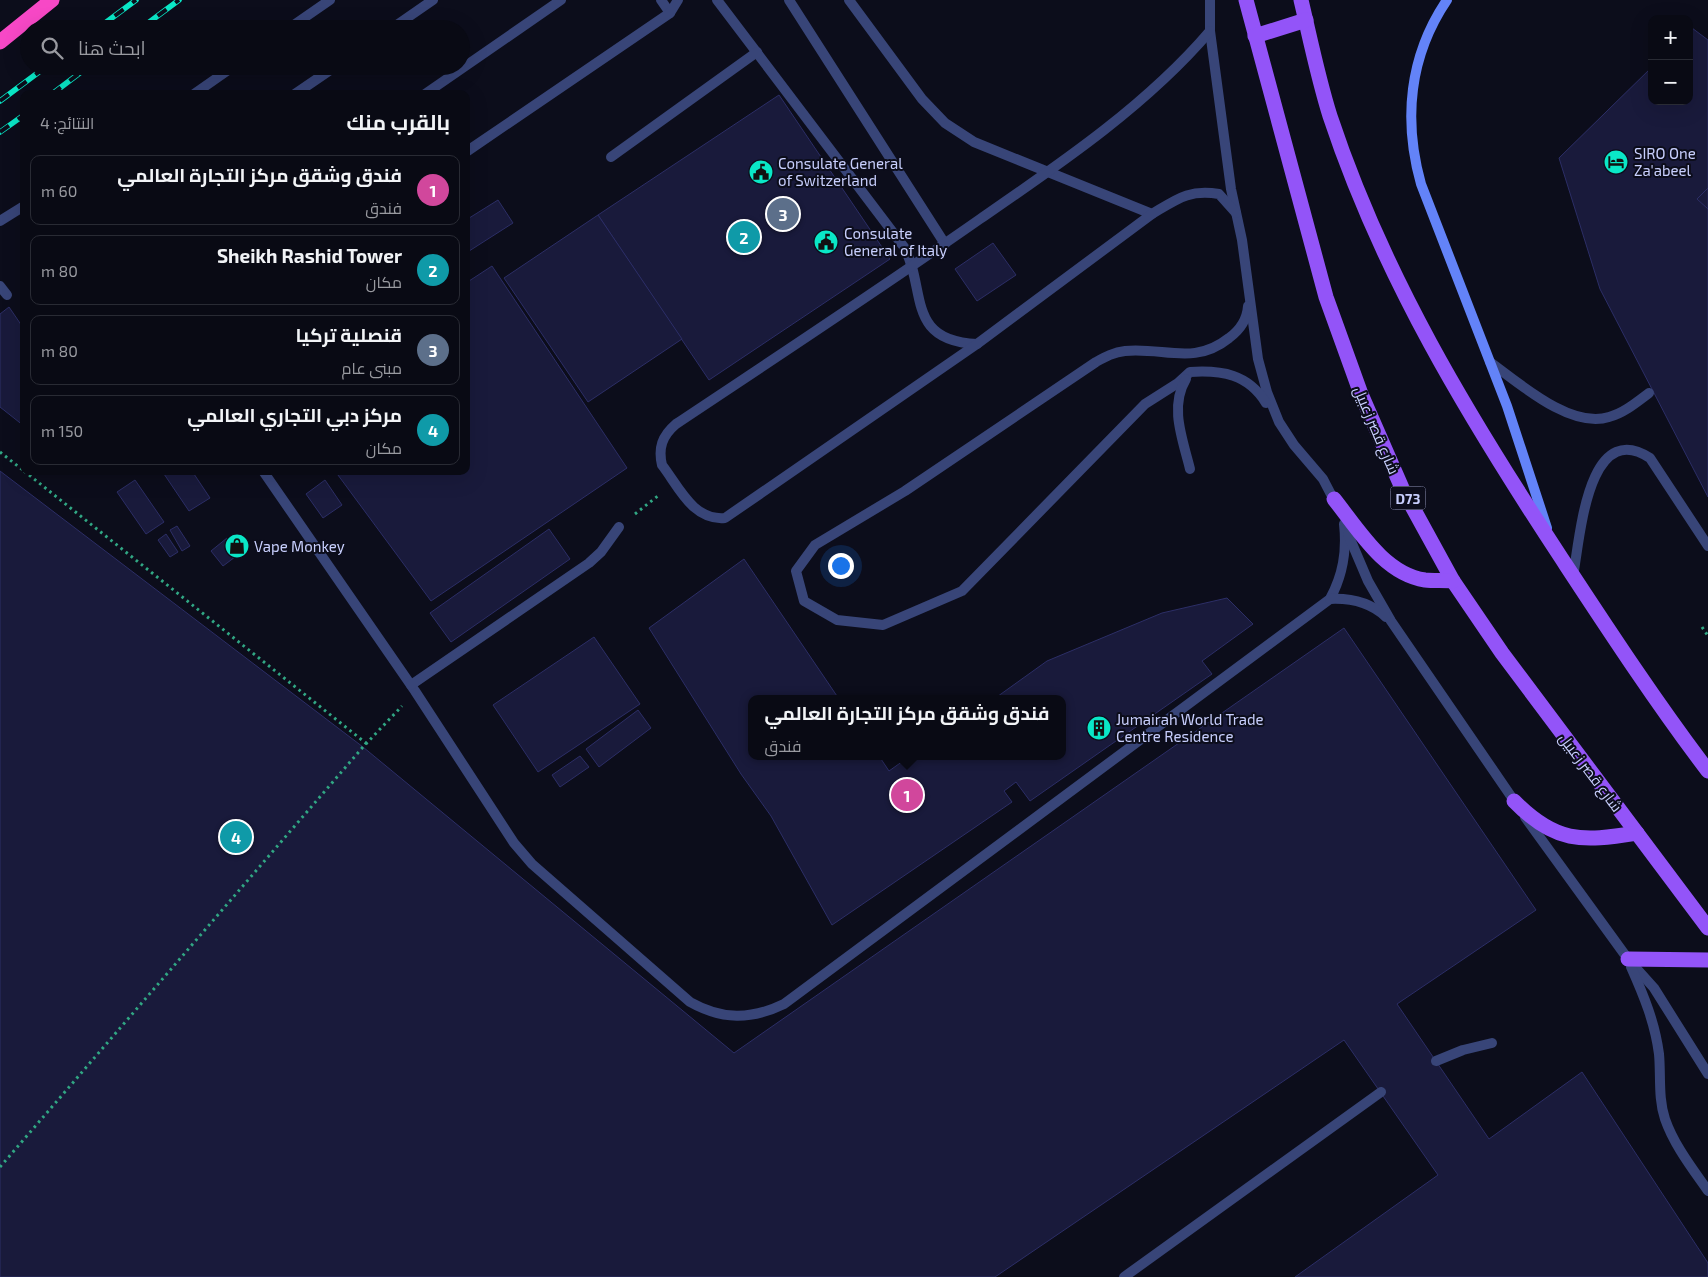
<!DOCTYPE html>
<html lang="ar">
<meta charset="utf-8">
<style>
body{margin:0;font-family:"Exo 2",Cairo,sans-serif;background:#12131d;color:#f1f3f6;direction:rtl}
.controls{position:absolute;right:15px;top:15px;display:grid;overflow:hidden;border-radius:10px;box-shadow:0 5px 20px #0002}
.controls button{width:45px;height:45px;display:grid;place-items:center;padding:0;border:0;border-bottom:1px solid #292b34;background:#090a14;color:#f1f3f6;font:25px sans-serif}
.you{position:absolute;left:840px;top:565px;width:18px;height:18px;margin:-12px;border:4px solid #fff;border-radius:50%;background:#1a73e8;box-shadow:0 0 0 8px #1a73e833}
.badge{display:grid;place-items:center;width:32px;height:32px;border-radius:50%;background:#2563eb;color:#fff;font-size:16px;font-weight:700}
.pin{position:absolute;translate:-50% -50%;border:2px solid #fff;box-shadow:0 1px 5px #0006}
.popup{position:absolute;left:748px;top:695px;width:318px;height:65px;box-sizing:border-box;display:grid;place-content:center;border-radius:10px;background:#090a14;filter:drop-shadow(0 1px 4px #0005);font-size:16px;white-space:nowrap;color:#999aa0}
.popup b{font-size:19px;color:#f1f3f6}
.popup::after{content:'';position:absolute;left:50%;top:100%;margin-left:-10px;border:10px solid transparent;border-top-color:#090a14}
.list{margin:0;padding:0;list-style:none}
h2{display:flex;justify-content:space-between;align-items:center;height:65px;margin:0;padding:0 20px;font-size:21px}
h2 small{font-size:16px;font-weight:400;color:#999aa0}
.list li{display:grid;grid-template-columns:32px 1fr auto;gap:15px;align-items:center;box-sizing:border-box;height:70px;margin:0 10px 10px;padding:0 10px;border:1px solid #292b34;border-radius:10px}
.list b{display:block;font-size:19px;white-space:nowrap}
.list p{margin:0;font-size:16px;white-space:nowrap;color:#999aa0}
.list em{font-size:16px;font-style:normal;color:#999aa0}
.icon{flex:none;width:28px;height:28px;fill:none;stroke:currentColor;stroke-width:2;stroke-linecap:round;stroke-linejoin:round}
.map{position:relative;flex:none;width:1708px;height:1277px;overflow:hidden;direction:ltr}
.search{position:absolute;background:#090a14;box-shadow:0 5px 20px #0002;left:20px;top:20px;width:450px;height:55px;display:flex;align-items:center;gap:12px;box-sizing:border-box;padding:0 18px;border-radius:28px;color:#999aa0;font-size:19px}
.panel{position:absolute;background:#090a14;box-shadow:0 5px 20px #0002;left:20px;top:90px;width:450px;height:385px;border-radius:10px;direction:rtl}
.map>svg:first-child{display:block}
.building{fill:#191a3b;stroke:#2c2e66}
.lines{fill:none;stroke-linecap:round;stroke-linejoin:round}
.path{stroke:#31a784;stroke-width:3;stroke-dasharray:2.5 4;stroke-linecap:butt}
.lane{stroke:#384578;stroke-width:10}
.secondary{stroke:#6383f8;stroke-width:10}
.primary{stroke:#9354f8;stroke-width:15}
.highway{stroke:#f748c6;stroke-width:15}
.rail-casing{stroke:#0ae7c7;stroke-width:5.5}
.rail{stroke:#0c0d1b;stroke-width:4;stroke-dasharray:11;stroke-linecap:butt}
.labels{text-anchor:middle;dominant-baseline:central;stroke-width:4;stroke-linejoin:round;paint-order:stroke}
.shield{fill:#0c0d1b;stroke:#9095b9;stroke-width:1}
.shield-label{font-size:14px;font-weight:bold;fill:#c8cffd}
.poi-label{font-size:15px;fill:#c8cffd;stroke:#0c0d1b;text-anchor:start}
.street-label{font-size:15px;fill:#c8cffd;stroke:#0c0d1b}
</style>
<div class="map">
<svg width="1708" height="1277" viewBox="0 0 1708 1277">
<rect width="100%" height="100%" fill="#0c0d1b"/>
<g class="building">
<polygon points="1692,28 1708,40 1708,497 1600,289 1559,158 1652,67 1652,101 1689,101 1689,30"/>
<polygon points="779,95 890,259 709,380 598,215"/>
<polygon points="1708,188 1708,209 1697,199"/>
<polygon points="498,200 513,223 466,253 466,220"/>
<polygon points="598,215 682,339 588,402 504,278"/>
<polygon points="993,243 1016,275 977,301 955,269"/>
<polygon points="492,266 627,468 431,601 335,471 466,471 466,283"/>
<polygon points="9,307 24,329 24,426 0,407 0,314"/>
<polygon points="0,471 363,747 734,1053 1344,628 1536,910 1397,1004 1489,1139 1582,1072 1708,1263 1708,1277 1295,1277 1438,1175 1344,1040 995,1277 0,1277"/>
<polygon points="162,471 192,471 210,498 189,511"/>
<polygon points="135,480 164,522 146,534 117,492"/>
<polygon points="325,480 342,505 323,518 306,494"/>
<polygon points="177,526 190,546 182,551 170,530"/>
<polygon points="549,529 570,559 451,642 430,613"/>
<polygon points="166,534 178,552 170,557 158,540"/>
<polygon points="227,538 239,554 223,566 211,551"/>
<polygon points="744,559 839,699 752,699 752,756 879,756 889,771 910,756 1062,756 1062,699 994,699 1047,661 1162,613 1227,598 1253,624 1202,661 1212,674 1030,801 1016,782 1004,791 1012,802 832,925 771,816 741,774 649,628"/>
<polygon points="594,637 640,704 538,772 493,705"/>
<polygon points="638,710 651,728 599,767 586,749"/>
<polygon points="580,756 589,767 560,787 552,775"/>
</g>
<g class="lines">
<g class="path">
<polyline points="0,452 24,471"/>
<polyline points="24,471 367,744"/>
<polyline points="635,514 659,495"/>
<polyline points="1702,627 1708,636"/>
<polyline points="0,1167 363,747 402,706"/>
</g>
<g class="lane">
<polyline points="661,0 670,13"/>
<path d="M717 0 904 247C927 289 905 341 977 344"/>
<polyline points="789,0 945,244"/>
<polyline points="849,0 922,99 945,123 974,142 1152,214"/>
<polyline points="1210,0 1210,31 1231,189 1242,240 1258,359 1267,392 1279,422 1294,445 1323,479 1336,504"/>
<polyline points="288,29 330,0"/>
<polyline points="391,29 433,0"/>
<path d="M1210 31C1147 105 1060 164 980 219 880 289 778 356 676 424 662 436 658 448 662 465 679 487 693 521 725 518L977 344 1152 214C1177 199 1189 189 1219 194L1236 213"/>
<polyline points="194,94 234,66"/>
<polyline points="295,94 336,66"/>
<polyline points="425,94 561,0"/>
<polyline points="466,152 670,13 678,0"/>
<polyline points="611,157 757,52"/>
<polyline points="0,221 24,206"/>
<polyline points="0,286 7,295"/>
<path d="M1248 306C1247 320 1240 330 1229 338 1194 366 1164 347 1125 351 1114 352 1105 357 1096 362L905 491 815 545 796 571 804 601 837 620 883 625 962 591 1145 404 1178 383 1190 372C1222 370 1248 374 1266 403"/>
<path d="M1490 362C1520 384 1571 429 1609 417 1624 413 1637 402 1649 393"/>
<path d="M1186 379C1169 407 1183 440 1190 469"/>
<path d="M263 471 415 691 514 843 532 864 690 1002C722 1020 751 1020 784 1004L1330 599C1343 575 1347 552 1344 524"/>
<polyline points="1348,534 1368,581 1391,621 1517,805"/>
<path d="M1573 576C1580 540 1587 417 1650 458L1708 546"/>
<path d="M1330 599C1351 598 1370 602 1386 617"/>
<polyline points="411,685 589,563 601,552 619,527"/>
<polyline points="1525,817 1628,959 1654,988 1708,1074"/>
<path d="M1631 967C1644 996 1655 1023 1659 1054 1661 1076 1658 1098 1665 1119 1674 1145 1692 1168 1708 1191"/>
<polyline points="1436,1061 1463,1050 1492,1043"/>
<polyline points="1124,1277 1381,1092"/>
</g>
<path class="secondary" d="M1447 0C1409 56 1403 120 1421 184L1507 406 1547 528"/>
<g class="primary">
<polyline points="1246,0 1326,297 1361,394 1402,488 1453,581 1502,653 1708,928"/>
<path d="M1301 0C1310 38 1318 78 1330 116 1383 276 1468 416 1560 556 1608 629 1655 701 1708 771"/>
<polyline points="1255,36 1306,20"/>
<path d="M1334 499C1358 529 1384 574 1425 580 1434 581 1444 580 1453 581"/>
<path d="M1514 801C1555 843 1581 842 1637 833"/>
<polyline points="1628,959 1708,960"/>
</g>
<polyline class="highway" points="0,42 52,0"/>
<defs>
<g id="rail">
<polyline points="97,29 136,0"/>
<polyline points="140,29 179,0"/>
<polyline points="52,94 89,66"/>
<polyline points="0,101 47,66"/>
<polyline points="0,132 24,115"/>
</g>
</defs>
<use href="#rail" class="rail-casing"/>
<use href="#rail" class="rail"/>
</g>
<defs>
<symbol id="hotel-disc" viewBox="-11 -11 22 22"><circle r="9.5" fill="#0ae7c7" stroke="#0c0d1b"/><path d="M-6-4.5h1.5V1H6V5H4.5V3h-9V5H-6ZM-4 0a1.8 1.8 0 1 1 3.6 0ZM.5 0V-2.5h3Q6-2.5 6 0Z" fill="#111"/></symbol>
<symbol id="civic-disc" viewBox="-11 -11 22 22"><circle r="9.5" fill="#0ae7c7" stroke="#0c0d1b"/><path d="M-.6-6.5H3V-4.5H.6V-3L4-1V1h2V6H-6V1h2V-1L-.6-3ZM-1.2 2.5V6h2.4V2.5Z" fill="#111"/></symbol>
<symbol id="shop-disc" viewBox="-11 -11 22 22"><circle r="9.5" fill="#0ae7c7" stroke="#0c0d1b"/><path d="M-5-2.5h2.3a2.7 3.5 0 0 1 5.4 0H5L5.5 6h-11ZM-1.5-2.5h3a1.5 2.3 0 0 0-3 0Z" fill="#111"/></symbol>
<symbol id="building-disc" viewBox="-11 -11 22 22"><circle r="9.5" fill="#0ae7c7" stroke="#0c0d1b"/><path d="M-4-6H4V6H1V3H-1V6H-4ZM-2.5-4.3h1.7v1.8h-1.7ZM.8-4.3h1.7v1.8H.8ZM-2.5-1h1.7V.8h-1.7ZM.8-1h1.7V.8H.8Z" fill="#111"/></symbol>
</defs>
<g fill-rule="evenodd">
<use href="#hotel-disc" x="1602" y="148" width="28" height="28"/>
<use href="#civic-disc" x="747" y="158" width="28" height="28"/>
<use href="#civic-disc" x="812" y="228" width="28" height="28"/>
<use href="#shop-disc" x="223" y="532" width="28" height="28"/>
<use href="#building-disc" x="1085" y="714" width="28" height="28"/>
</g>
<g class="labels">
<rect class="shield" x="1390.5" y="486.5" width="35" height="23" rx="4"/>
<g class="shield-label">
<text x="1408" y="498">D73</text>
</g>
<g class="poi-label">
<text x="1634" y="153">SIRO One<tspan x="1634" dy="17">Za'abeel</tspan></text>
<text x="778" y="163">Consulate General<tspan x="778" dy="17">of Switzerland</tspan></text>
<text x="844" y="233">Consulate<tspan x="844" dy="17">General of Italy</tspan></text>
<text x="254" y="546">Vape Monkey</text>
<text x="1116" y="719">Jumairah World Trade<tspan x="1116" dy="17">Centre Residence</tspan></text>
</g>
<g class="street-label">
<text transform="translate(1377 430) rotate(67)">شارع قصر زعبيل</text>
<text transform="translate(1591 772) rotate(53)">شارع قصر زعبيل</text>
</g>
</g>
</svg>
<div class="controls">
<button>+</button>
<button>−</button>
</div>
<div class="you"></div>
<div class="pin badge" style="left:907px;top:795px;background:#d1479c">1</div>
<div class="popup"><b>فندق وشقق مركز التجارة العالمي</b>فندق</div>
<div class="pin badge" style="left:744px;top:237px;background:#0f9aa8">2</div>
<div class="pin badge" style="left:783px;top:214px;background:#5c6f8a">3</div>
<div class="pin badge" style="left:236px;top:837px;background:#0f9aa8">4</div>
<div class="search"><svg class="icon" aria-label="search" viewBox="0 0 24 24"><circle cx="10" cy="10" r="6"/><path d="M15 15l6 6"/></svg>ابحث هنا</div>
<section class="panel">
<h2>بالقرب منك<small>النتائج: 4</small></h2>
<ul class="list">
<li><span class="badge" style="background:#d1479c">1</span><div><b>فندق وشقق مركز التجارة العالمي</b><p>فندق</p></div><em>60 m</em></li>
<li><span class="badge" style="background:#0f9aa8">2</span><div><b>Sheikh Rashid Tower</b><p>مكان</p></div><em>80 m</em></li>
<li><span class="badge" style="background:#5c6f8a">3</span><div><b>قنصلية تركيا</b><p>مبنى عام</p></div><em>80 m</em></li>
<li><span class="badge" style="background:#0f9aa8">4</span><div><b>مركز دبي التجاري العالمي</b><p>مكان</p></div><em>150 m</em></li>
</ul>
</section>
</div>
